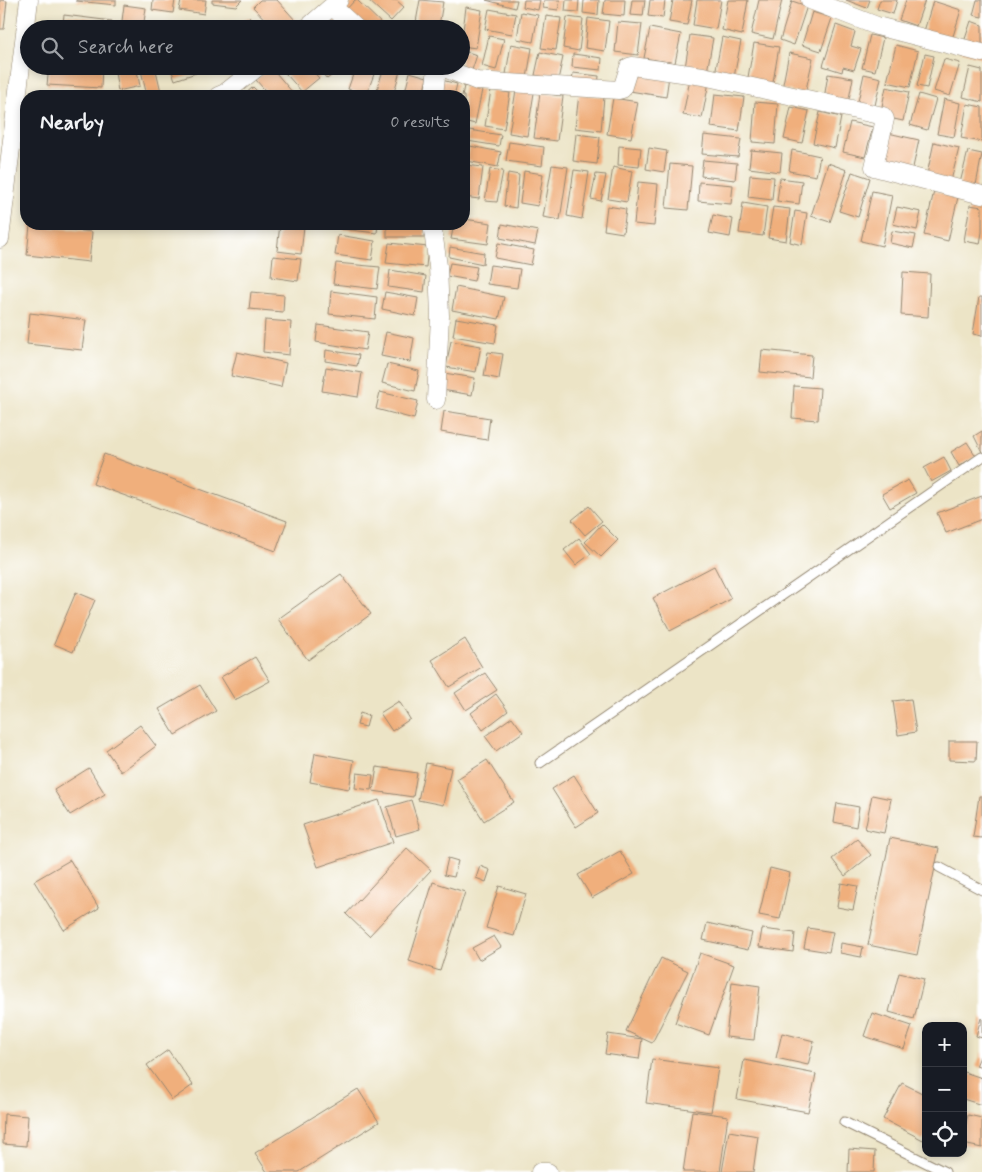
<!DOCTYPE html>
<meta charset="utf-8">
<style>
body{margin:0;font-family:Mynerve,sans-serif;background:#242831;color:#f1f3f6}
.controls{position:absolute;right:15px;bottom:15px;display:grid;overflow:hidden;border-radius:10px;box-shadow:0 2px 8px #0003}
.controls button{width:45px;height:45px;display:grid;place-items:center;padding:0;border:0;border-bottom:1px solid #363941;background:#171b24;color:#f1f3f6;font:25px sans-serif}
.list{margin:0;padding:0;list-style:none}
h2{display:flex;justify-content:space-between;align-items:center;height:65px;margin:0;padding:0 20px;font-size:21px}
h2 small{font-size:16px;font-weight:400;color:#9ea1a6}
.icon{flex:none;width:28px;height:28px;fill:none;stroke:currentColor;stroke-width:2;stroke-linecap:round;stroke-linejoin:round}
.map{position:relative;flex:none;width:982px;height:1172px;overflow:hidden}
.search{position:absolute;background:#171b24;box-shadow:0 2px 8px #0003;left:20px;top:20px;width:450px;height:55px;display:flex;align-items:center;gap:12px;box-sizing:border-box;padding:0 18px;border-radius:28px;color:#9ea1a6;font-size:19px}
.panel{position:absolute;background:#171b24;box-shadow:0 2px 8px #0003;left:20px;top:90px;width:450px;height:140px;border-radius:20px}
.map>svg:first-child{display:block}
.building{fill:#f0af7c}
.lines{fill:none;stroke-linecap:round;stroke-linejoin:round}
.service-casing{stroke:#948772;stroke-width:11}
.minor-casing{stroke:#948772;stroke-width:19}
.service{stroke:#fff;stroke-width:9}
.minor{stroke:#fff;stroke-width:18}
</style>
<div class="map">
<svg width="982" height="1172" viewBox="0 0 982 1172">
<rect width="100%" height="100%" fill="#fff"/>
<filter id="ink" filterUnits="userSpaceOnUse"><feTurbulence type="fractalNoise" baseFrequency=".02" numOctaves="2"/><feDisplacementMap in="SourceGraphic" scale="10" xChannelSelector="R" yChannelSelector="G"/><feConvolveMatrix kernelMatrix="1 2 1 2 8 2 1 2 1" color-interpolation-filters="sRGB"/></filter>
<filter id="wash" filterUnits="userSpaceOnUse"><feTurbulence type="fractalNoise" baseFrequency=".0096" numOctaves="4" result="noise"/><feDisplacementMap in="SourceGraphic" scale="20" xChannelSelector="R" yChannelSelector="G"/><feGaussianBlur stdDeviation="1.12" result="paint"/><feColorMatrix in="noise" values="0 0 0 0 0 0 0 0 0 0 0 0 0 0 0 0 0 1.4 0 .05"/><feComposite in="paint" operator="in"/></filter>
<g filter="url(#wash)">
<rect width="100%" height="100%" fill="#ece4c6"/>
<g id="blocks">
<g class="building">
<polygon points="0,0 7,1 4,29 0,29"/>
<polygon points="76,0 116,0 116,5 76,1"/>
<polygon points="153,0 175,0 173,13 152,10"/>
<polygon points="181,0 206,0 204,14 179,10"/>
<polygon points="212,0 242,0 236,6 212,3"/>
<polygon points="260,0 277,0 296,21 288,29 274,29 253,7"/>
<polygon points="355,0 357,0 385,27 383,29 361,29 344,12"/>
<polygon points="368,0 396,0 404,7 391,21"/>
<polygon points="420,0 443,2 439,26 416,22"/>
<polygon points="486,0 517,0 515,8"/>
<polygon points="524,0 540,0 538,10 523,7"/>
<polygon points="544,0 560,0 558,10 543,8"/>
<polygon points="566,0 579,0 578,12 565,11"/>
<polygon points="584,0 599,0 598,15 583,13"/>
<polygon points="605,0 625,0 624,16 603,14"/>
<polygon points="632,0 645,0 643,16 630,15"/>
<polygon points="650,0 665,0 663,18 648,16"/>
<polygon points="673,0 692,0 687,25 669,22"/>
<polygon points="697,0 721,0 716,29 693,25"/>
<polygon points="728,0 748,0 742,35 722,30"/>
<polygon points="759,0 782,0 773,39 751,34"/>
<polygon points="846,0 870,0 867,8"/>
<polygon points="880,0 897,0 893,14 877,9"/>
<polygon points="906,0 925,0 916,26 899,20"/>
<polygon points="977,0 982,0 982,17 973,15"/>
<polygon points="792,1 807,6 794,45 780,40"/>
<polygon points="933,1 961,10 950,46 922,38"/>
<polygon points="124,5 146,8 143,29 121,29"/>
<polygon points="466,7 482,10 476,48 461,46"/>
<polygon points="489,9 516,14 512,34 485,29"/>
<polygon points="521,12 538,15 533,42 517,39"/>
<polygon points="812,12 832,18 821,51 802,45"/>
<polygon points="64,15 112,21 111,29 62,29"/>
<polygon points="546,16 561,18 556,50 541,48"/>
<polygon points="249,17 258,29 239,29 237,26"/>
<polygon points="567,17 583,19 579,51 563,48"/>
<polygon points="588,18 609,21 605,51 585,48"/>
<polygon points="335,21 341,29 325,29"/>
<polygon points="971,21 982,25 982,58 961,51"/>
<polygon points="618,22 642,24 638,55 615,52"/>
<polygon points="222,23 225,29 209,29"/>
<polygon points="836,25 855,32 851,46 861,49 854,70 843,67 842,72 823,66"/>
<polygon points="650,28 681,34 675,63 644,58"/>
<polygon points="690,35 713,38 707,72 685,68"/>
<polygon points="870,35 883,38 875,71 862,68"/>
<polygon points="489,36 504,39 496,70 482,66"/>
<polygon points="722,37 741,41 734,77 715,74"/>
<polygon points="754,43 779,47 772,88 747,83"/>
<polygon points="511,44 532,48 527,78 506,74"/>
<polygon points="896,45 918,51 910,87 887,82"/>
<polygon points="461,50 477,55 471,73 461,66"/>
<polygon points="540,52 563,57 558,80 535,75"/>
<polygon points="789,53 813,58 805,94 782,89"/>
<polygon points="573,54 602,58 601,70 572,67"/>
<polygon points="925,54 934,56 927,88 917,86"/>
<polygon points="944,59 960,63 950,96 934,91"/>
<polygon points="635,64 670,69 666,97 630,91"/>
<polygon points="49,66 102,66 101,88 47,85"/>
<polygon points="114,66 136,66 140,86 118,91"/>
<polygon points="140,66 155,66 162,96 147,96"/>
<polygon points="170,66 194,66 196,73 175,80"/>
<polygon points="220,66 234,66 222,72"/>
<polygon points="279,66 308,66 319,78 302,92"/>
<polygon points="316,66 339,66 341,68 327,79"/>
<polygon points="356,66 377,66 366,96 348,89"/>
<polygon points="271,67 293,93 290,96 270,96 256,80"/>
<polygon points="384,67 400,71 393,96 375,96"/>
<polygon points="970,67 982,70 982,102 963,97"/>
<polygon points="410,72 427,77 423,96 404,96"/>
<polygon points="573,73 599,76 598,86 572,82"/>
<polygon points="828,74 853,78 848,104 824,99"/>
<polygon points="864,74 881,78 874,110 857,106"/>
<polygon points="434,78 457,84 454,96 429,96"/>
<polygon points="690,79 709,82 702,118 683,115"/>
<polygon points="464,86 482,90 475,124 464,121 464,96 462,96"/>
<polygon points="253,87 262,96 243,96"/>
<polygon points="886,87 909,92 903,121 880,116"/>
<polygon points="491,90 510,93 504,129 485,126"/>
<polygon points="516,90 534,93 527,136 509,133"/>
<polygon points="540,93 563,96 557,141 534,138"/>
<polygon points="579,94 604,97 601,131 575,128"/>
<polygon points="715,94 744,97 739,131 711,127"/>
<polygon points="919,94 936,99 927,130 910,125"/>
<polygon points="613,98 638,102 631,138 607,134"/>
<polygon points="944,99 960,103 954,137 937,134"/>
<polygon points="755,102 778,104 775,144 752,142"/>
<polygon points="967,104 982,107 982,142 961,138"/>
<polygon points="791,107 809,111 802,143 784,139"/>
<polygon points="820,112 841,117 835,148 813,143"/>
<polygon points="850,122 873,127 865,157 843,152"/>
<polygon points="469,130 501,135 499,146 467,141"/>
<polygon points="888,133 919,140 912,172 881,166"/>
<polygon points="576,134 600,137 597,164 573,161"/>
<polygon points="704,135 741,139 738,157 702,154"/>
<polygon points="509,142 544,147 542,166 506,161"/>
<polygon points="934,142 959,148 950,185 926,179"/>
<polygon points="470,146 501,152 498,167 467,161"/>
<polygon points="619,146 641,148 639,167 618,165"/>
<polygon points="649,148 667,151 664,172 646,169"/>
<polygon points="751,150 782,153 780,172 749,168"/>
<polygon points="792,150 820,156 816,176 789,171"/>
<polygon points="968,151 982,154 975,190 959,187"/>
<polygon points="703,160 737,163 735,180 701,176"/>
<polygon points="828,163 847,170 830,222 811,216"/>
<polygon points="670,164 692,166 688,210 666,208"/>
<polygon points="465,165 483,167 479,199 464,197"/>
<polygon points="552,165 568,167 560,220 543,217"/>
<polygon points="613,167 632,171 627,202 608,199"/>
<polygon points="490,169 503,171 497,202 485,201"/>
<polygon points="574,170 589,172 582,219 567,216"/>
<polygon points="524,171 543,174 538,206 520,203"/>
<polygon points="852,172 870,178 858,217 839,211"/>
<polygon points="508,173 519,175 516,208 504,206"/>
<polygon points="596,174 606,175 601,201 591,199"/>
<polygon points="750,175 774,177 772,200 748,197"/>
<polygon points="780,178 802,181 799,204 777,201"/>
<polygon points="638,182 658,184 654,226 634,224"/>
<polygon points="699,182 733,185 731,204 698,201"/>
<polygon points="872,191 892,195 882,246 861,241"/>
<polygon points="934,191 958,197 948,241 924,235"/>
<polygon points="743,203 767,207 763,236 739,233"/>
<polygon points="970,205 982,207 982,232 980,244 964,241"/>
<polygon points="607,206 626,209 623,233 604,230"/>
<polygon points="773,207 790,209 786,241 768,238"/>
<polygon points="897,207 921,212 917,230 893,224"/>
<polygon points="795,211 807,213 802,245 790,242"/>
<polygon points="713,215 733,219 730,237 709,233"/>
<polygon points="464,219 491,223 488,244 451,239 454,224 464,224"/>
<polygon points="280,224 304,226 301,254 277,251"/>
<polygon points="343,224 378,224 377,233 342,229"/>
<rect x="387" y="224" width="38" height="13"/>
<polygon points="502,224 538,231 535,245 500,238"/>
<polygon points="30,225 92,232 89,262 27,255"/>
<polygon points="892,231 916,235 913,248 890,243"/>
<polygon points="338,235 375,241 372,260 335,255"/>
<polygon points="389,243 428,247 426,267 386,263"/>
<polygon points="498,243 534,250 531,265 495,258"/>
<polygon points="450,247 484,253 483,264 449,257"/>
<polygon points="273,256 301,259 298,281 271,277"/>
<polygon points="336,263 380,267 377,289 333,284"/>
<polygon points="450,263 477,267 474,281 447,276"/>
<polygon points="490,265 520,269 517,288 487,284"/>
<polygon points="390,270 426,276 424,292 388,287"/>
<polygon points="903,272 930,274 928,317 901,315"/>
<polygon points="456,287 504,297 499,319 452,310"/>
<polygon points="331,291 377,297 375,319 329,314"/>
<polygon points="251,292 284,295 283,312 249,309"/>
<polygon points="385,292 418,298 415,316 382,309"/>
<polygon points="979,297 982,297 982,336 973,334"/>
<polygon points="30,313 86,320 82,350 27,344"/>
<polygon points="456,318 498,325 495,343 453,336"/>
<polygon points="265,320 291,322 289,355 263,352"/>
<polygon points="318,325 368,332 365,350 316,342"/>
<polygon points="386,332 414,338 410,362 381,356"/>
<polygon points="451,341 481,346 476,372 446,367"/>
<polygon points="326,350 359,355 357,366 325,361"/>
<polygon points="762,350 812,355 810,377 760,372"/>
<polygon points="237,352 286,363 281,387 231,376"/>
<polygon points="488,352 503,354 499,379 484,376"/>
<polygon points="387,364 419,371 415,391 382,383"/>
<polygon points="326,367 362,373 358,397 322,391"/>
<polygon points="444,373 475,378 472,395 442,390"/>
<polygon points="794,386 820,388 818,420 792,418"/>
<polygon points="380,392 418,401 414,419 376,409"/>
<polygon points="444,411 490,418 487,440 441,432"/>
<polygon points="982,431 982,452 974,436"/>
<polygon points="967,442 976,456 959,466 951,452"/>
<polygon points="104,454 287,521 276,551 93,484"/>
<polygon points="944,457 951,471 931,482 924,468"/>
<polygon points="908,480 916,493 890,508 882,494"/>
<polygon points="982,496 982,519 946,533 937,513"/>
<polygon points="589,506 602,521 585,535 572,520"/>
<polygon points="602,524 618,540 601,557 585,542"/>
<polygon points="579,538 591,554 576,565 564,550"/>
<polygon points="714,566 731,599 670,631 653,598"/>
<polygon points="341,574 371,614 308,660 278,619"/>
<polygon points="76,592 95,600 73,652 54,644"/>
<polygon points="465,639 482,667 449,687 432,660"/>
<polygon points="255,657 270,681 235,700 221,677"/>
<polygon points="485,673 497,690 466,710 455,693"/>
<polygon points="200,685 216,711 175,735 159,709"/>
<polygon points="496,694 508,711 483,730 471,713"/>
<polygon points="911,699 916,732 898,735 893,701"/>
<polygon points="399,701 410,719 392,731 380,713"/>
<polygon points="360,713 369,716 366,727 357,725"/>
<polygon points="512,717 523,732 496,751 485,736"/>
<polygon points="140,725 156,746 121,772 106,750"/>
<polygon points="949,741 977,741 976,761 949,760"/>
<polygon points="315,753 354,760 349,789 310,782"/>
<polygon points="487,760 514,802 484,821 457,779"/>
<polygon points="426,763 451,768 443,805 418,800"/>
<polygon points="377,767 417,773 413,797 373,791"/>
<polygon points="89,768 105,794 70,815 54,790"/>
<polygon points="357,773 373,775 371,790 355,788"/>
<polygon points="574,775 598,813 576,827 552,789"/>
<polygon points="872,795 891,799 884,833 865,829"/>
<polygon points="979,796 982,796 982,838 973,837"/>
<polygon points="379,800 393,842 318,867 303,825"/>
<polygon points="411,800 420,829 396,836 387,807"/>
<polygon points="837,803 859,807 856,827 834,822"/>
<polygon points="890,838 939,848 917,955 868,945"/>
<polygon points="857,839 871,855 845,876 832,859"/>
<polygon points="407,848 431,870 369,936 346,914"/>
<polygon points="620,851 634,874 592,898 578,875"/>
<polygon points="448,858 458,861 454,877 444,875"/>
<polygon points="70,860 99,908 64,930 34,881"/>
<polygon points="480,866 490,870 486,882 476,878"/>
<polygon points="770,868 790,873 780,919 759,915"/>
<polygon points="433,882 465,892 440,971 409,961"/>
<polygon points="841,883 858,886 853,910 837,907"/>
<polygon points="499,886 526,894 514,936 486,928"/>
<polygon points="707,923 752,933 748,950 703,940"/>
<polygon points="808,928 833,932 829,952 804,948"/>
<polygon points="762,929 795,933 793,952 759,947"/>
<polygon points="494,936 501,947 479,960 472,948"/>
<polygon points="841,943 863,947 861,957 840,953"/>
<polygon points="700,953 734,965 709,1035 675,1023"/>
<polygon points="661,958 688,971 652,1043 626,1031"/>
<polygon points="899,973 924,979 914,1019 889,1012"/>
<polygon points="732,982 760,986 754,1040 726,1037"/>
<polygon points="872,1013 912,1026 904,1049 864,1036"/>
<polygon points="981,1018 982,1018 982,1038 976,1036"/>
<polygon points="782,1033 814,1041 808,1065 776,1058"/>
<polygon points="608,1034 642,1039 639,1059 605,1054"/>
<polygon points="168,1050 193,1085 172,1100 147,1065"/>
<polygon points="982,1052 982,1068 976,1066"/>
<polygon points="652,1059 718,1068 711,1112 646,1103"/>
<polygon points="744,1060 816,1074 808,1112 737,1099"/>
<polygon points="964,1072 982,1078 982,1105 963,1099"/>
<polygon points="902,1083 926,1095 926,1135 923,1140 883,1119"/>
<polygon points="358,1089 379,1122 299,1172 267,1172 255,1153"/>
<polygon points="692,1111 728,1116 720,1172 683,1172"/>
<polygon points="4,1114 28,1116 26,1146 3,1144"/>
<polygon points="968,1115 982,1118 982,1148 963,1144 963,1136"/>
<polygon points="729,1131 758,1136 753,1172 722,1172"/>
<polygon points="849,1149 875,1151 874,1172 848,1172"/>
</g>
</g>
</g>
<g filter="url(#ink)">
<use href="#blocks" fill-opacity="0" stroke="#948772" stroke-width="1"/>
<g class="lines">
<defs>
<g id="service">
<polyline points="540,763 982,457"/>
<polyline points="939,867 982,890"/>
<polyline points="844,1122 945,1172"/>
</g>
<g id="minor">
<polyline points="810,0 877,26 982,53"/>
<polyline points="333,7 357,29"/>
<polyline points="306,29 339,0"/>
<polyline points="439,66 477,81 619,90 622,89 629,67 632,66 703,76 883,116 885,119 874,167 982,195"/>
<polyline points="218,96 225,93 259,66"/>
<polyline points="434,96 437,66"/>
<polyline points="432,224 438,266 440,316 436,400"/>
<polyline points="0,239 29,0"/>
<polyline points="540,1172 548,1172"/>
</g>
</defs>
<use href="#service" class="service-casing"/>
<use href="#minor" class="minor-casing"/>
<use href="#service" class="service"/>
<use href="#minor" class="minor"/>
</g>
</g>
</svg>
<div class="controls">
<button>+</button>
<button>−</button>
<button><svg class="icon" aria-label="locate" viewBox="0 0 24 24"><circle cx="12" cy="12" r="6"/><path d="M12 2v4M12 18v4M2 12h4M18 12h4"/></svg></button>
</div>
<div class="search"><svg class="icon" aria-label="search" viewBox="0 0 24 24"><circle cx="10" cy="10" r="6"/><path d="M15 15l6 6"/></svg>Search here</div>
<section class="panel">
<h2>Nearby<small>0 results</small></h2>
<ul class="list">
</ul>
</section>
</div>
